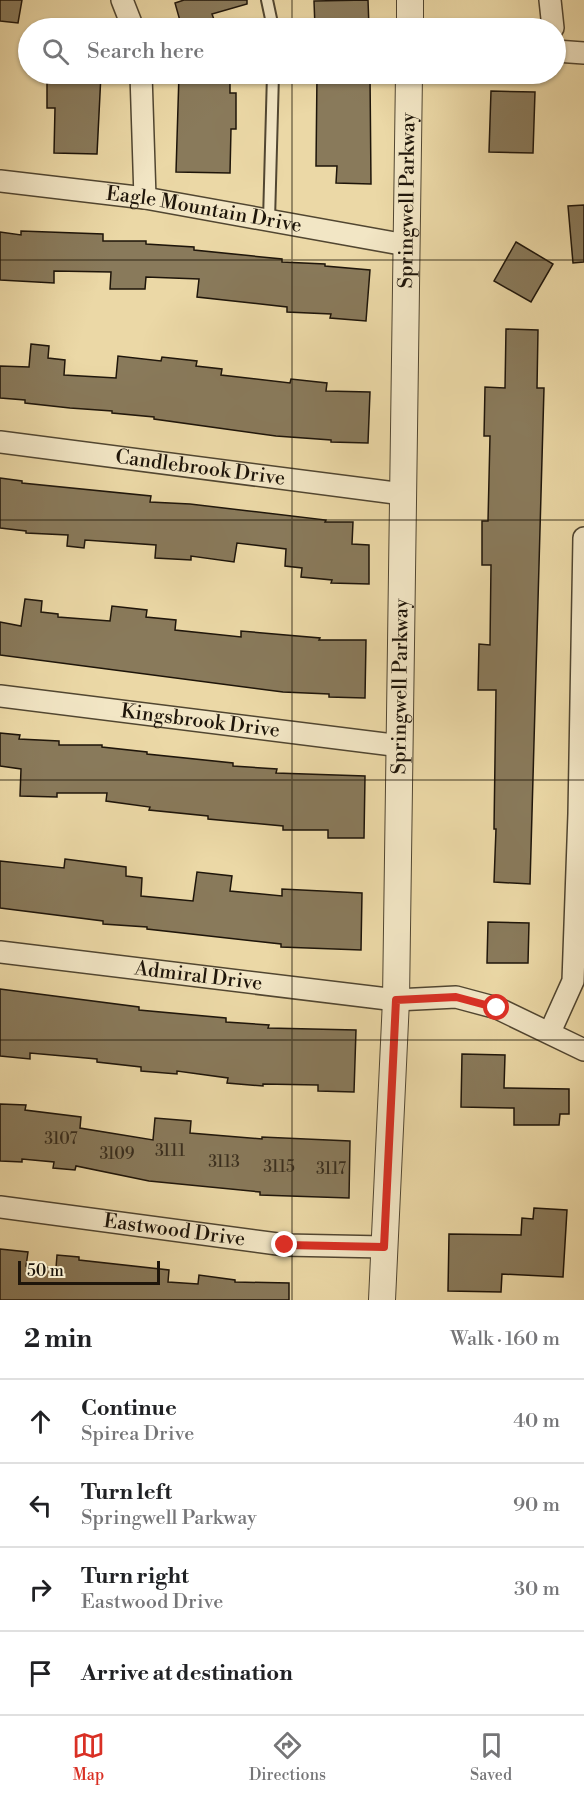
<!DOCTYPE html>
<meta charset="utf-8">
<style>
body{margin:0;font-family:"Libre Bodoni",serif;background:#f6f6f6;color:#202124}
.scale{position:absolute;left:18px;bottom:15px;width:142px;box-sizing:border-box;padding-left:6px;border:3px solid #1e150a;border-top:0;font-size:16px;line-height:21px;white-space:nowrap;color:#1e150a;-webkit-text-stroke:4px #f2e6c5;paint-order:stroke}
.stop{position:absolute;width:18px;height:18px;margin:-14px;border:4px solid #d93025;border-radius:50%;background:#fff}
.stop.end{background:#d93025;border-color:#fff;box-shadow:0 2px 6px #0008}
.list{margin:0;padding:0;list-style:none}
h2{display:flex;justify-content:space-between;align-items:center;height:78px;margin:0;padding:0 24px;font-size:26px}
h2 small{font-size:20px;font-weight:400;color:#757577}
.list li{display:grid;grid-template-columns:39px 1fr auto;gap:18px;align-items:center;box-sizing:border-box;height:84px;padding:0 24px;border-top:2px solid #e0e0e0}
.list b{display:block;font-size:22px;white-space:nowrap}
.list p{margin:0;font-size:20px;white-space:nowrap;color:#757577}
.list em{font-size:20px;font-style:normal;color:#757577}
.icon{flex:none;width:33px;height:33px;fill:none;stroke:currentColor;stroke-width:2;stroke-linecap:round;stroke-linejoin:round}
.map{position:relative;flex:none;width:584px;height:1300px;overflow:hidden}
.search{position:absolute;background:#fff;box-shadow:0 2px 4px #0004;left:18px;right:18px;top:18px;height:66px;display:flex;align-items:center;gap:15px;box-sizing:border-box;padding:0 21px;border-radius:33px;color:#757577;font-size:22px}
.sheet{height:414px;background:#fff}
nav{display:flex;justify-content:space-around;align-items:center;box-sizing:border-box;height:84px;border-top:2px solid #e0e0e0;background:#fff;font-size:16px;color:#757577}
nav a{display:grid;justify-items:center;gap:3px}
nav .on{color:#d93025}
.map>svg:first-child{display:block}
.building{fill:#897a5b;stroke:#1e150a;stroke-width:1.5}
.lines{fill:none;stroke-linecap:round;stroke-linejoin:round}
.service-casing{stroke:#514631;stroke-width:14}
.minor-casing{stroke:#514631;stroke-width:24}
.tertiary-casing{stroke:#514631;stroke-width:28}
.service{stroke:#f2e6c5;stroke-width:10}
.minor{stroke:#f2e6c5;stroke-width:21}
.tertiary{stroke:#f2e6c5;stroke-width:26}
.route{stroke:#d93025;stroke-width:8}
.grid{fill:none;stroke:#1e150a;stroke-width:1.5;stroke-opacity:0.55}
.labels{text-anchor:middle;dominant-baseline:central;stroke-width:6;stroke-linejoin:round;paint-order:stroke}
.number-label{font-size:16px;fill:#392e1e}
.street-label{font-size:20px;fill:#1e150a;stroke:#f2e6c5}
</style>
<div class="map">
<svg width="584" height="1300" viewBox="0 0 584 1300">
<rect width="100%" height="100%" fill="#ebd8a6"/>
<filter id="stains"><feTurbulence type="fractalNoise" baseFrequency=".00333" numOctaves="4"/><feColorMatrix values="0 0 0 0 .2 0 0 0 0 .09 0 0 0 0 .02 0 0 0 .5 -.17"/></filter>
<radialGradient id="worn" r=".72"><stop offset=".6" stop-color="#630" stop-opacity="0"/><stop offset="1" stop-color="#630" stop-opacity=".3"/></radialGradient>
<g class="building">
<polygon points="0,0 22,0 18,23 0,21"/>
<polygon points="184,0 247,0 247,4 212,14 217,28 182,28 175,3"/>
<polygon points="368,0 369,28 315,28 314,1"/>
<polygon points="47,74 101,74 97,154 54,153 55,108 47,108"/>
<polygon points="179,74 230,74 230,93 236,93 236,129 231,129 230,173 176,172"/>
<polygon points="317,74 370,74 371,184 336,183 337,166 316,166"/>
<polygon points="491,91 535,92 533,153 489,152"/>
<polygon points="584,205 584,262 573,263 568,206"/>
<polygon points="21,231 103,234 103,241 146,241 146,244 194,247 194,250 282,259 282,262 325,264 325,266 370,270 366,321 330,318 331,314 287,312 287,307 197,297 199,279 146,277 145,289 110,289 111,272 54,271 54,283 0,280 0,232 21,235"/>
<polygon points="516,242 553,264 531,302 494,281"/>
<polygon points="506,329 538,330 537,388 544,388 530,884 494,882 496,829 494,829 496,690 478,690 479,644 490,645 491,565 482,565 482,521 488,521 490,436 484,436 485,387 505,388"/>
<polygon points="31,344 49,346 48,358 65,360 64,375 116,378 118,356 161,361 162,357 197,361 196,366 222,369 221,375 290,383 291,379 327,383 326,391 370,392 368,443 331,442 331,440 276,436 154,419 154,417 112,413 112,411 70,408 25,403 25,400 0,398 0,366 29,367"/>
<polygon points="0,478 22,481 22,483 151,496 150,502 190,504 249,511 326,520 325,522 353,522 352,544 369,545 369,584 331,583 332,580 301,577 302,568 285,566 286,549 237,543 234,562 191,556 191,560 155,558 156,545 85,540 84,548 67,546 68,535 26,533 26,531 0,528"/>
<polygon points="25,599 42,601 41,612 58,614 58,617 110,621 112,606 147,610 146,617 176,620 175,630 241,637 241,631 320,638 319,640 366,640 365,698 329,697 329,694 283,692 0,655 0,622 21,626"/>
<polygon points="0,733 20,735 19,739 59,741 59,745 102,745 102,747 147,752 147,754 233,763 233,766 277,769 276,773 365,776 364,838 328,838 328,830 283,830 283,826 208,819 208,816 149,810 150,807 106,801 107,793 57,793 57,797 20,796 21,769 0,766"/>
<polygon points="65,859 126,867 126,876 142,878 141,896 193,901 197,872 232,876 230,891 282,896 282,889 362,893 361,950 281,947 281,944 147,929 147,927 103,924 103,921 0,908 0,861 64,868"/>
<polygon points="488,922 529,923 528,963 487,963"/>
<polygon points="0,989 139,1007 139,1010 226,1018 226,1022 269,1025 268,1028 356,1030 354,1092 318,1091 318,1085 263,1084 263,1086 227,1083 228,1078 177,1071 177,1074 141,1071 141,1067 97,1062 97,1059 30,1053 30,1059 0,1056"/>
<polygon points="462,1054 505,1055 504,1088 569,1089 569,1114 560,1114 559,1125 514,1125 514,1108 461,1107"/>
<polygon points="0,1104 26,1105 25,1110 81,1117 80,1128 153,1140 155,1118 191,1121 190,1133 262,1139 262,1137 350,1141 349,1198 260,1195 260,1192 149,1181 76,1166 75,1170 53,1168 54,1162 22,1159 22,1162 0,1161"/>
<polygon points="534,1208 567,1210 563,1277 502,1274 501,1292 448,1291 449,1234 521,1235 522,1218 533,1219"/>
<polygon points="0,1249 28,1252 26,1266 56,1268 57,1255 79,1257 79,1260 169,1270 168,1282 198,1284 199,1275 235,1280 235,1282 289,1283 289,1300 0,1300"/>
</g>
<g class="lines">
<defs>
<g id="service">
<polyline points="267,0 273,28"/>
<polyline points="269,220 273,74"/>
</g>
<g id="minor">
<polyline points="122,0 133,28"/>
<polyline points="550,0 553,28"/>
<polyline points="556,51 584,53"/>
<polyline points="141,74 145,198"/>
<path id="s1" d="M0 181 145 198 406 245"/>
<path id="s2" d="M0 442 403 494"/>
<path id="s3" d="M0 696 401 746"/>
<path id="s4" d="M0 952 396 1000 456 997 497 1008 584 1050"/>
<polyline points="550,1032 573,981 579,814 584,538"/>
<path id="s5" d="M0 1207 285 1245 384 1247"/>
</g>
<g id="tertiary">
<polyline points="410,28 410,0"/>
<path id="s6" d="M382 1300 396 1000 409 74"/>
</g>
</defs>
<use href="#service" class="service-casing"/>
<use href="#minor" class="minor-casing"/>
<use href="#tertiary" class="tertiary-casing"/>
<use href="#service" class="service"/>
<use href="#minor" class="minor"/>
<use href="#tertiary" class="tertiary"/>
</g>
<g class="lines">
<polyline class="route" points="285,1245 384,1247 396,1000 456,997 497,1008"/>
</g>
<path class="grid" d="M292 0V28M292 74V1300M0 260H584M0 520H584M0 780H584M0 1040H584"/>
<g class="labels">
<g class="number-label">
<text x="61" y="1139">3107</text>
<text x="170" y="1151">3111</text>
<text x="117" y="1154">3109</text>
<text x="224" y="1162">3113</text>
<text x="279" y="1167">3115</text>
<text x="331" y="1169">3117</text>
</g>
<g class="street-label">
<text stroke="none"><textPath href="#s6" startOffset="1100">Springwell Parkway</textPath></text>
<text stroke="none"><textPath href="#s1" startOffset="206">Eagle Mountain Drive</textPath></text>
<text stroke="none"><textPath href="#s2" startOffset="202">Candlebrook Drive</textPath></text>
<text stroke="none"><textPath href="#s6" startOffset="614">Springwell Parkway</textPath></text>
<text stroke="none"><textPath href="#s3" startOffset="202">Kingsbrook Drive</textPath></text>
<text stroke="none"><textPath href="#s4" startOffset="200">Admiral Drive</textPath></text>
<text stroke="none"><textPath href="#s5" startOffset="176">Eastwood Drive</textPath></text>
</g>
</g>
<rect width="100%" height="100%" filter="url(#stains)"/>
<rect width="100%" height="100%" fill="url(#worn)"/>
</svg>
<div class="scale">50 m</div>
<div class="stop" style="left:497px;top:1008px"></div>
<div class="stop end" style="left:285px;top:1245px"></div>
<div class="search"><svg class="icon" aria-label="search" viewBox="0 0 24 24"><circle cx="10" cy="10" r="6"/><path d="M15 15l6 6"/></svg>Search here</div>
</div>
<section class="sheet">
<h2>2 min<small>Walk · 160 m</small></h2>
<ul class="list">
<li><svg class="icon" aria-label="ahead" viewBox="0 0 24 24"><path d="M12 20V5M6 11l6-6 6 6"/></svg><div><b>Continue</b><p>Spirea Drive</p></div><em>40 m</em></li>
<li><svg class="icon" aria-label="left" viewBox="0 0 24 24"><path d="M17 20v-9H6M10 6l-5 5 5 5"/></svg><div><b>Turn left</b><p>Springwell Parkway</p></div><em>90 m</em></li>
<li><svg class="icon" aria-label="right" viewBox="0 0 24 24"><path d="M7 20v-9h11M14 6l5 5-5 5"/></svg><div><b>Turn right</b><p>Eastwood Drive</p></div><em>30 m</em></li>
<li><svg class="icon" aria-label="arrive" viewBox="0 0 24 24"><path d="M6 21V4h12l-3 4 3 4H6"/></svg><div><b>Arrive at destination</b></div></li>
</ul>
</section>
<nav>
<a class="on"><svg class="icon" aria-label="map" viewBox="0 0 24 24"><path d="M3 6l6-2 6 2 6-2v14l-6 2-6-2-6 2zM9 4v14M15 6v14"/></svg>Map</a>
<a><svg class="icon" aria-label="directions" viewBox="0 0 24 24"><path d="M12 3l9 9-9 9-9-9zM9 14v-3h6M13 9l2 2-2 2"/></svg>Directions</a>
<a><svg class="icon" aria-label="saved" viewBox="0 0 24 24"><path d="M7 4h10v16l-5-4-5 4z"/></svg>Saved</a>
</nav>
